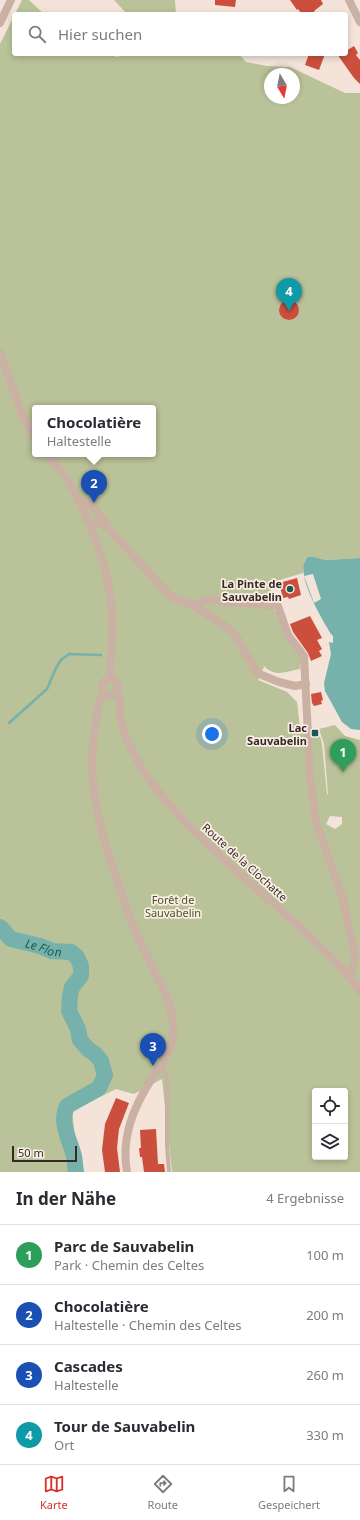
<!DOCTYPE html>
<html lang="de">
<meta charset="utf-8">
<style>
body{margin:0;font-family:"Noto Sans",sans-serif;background:#f2f2f3;color:#2b2b33}
.controls{position:absolute;right:12px;bottom:12px;display:grid;overflow:hidden;border-radius:4px;box-shadow:0 2px 6px #0003}
.controls button{width:36px;height:36px;display:grid;place-items:center;padding:0;border:0;border-bottom:1px solid #e1e1e2;background:#fff;color:#2b2b33;font:20px sans-serif}
.compass{position:absolute;left:264px;top:68px;width:36px;height:36px;border-radius:50%;background:#fff;box-shadow:0 2px 6px #0003;rotate:170deg}
.scale{position:absolute;left:12px;bottom:10px;width:65px;box-sizing:border-box;padding-left:4px;border:2px solid #362926;border-top:0;font-size:11px;line-height:14px;white-space:nowrap;color:#362926;-webkit-text-stroke:3px #faeee5;paint-order:stroke}
.you{position:absolute;left:212px;top:734px;width:14px;height:14px;margin:-10px;border:3px solid #fff;border-radius:50%;background:#1a73e8;box-shadow:0 0 0 6px #1a73e833}
.badge{display:grid;place-items:center;width:26px;height:26px;border-radius:50%;background:#d93025;color:#fff;font-size:13px;font-weight:700}
.pin{position:absolute;translate:-50% -33px;filter:drop-shadow(0 1px 2px #0008)}
.pin::after{content:'';position:absolute;top:21px;width:14px;height:12px;background:inherit;clip-path:polygon(0 0,100% 0,50% 100%)}
.popup{position:absolute;left:32px;top:405px;width:124px;height:52px;box-sizing:border-box;display:grid;place-content:center;border-radius:4px;background:#fff;filter:drop-shadow(0 1px 3px #0005);font-size:13px;white-space:nowrap;color:#7c7c81}
.popup b{font-size:15px;color:#2b2b33}
.popup::after{content:'';position:absolute;left:50%;top:100%;margin-left:-8px;border:8px solid transparent;border-top-color:#fff}
.list{margin:0;padding:0;list-style:none}
h2{display:flex;justify-content:space-between;align-items:center;height:52px;margin:0;padding:0 16px;font-size:17px}
h2 small{font-size:13px;font-weight:400;color:#7c7c81}
.list li{display:grid;grid-template-columns:26px 1fr auto;gap:12px;align-items:center;box-sizing:border-box;height:60px;padding:0 16px;border-top:1px solid #e1e1e2}
.list b{display:block;font-size:15px;white-space:nowrap}
.list p{margin:0;font-size:13px;white-space:nowrap;color:#7c7c81}
.list em{font-size:13px;font-style:normal;color:#7c7c81}
.icon{flex:none;width:22px;height:22px;fill:none;stroke:currentColor;stroke-width:2;stroke-linecap:round;stroke-linejoin:round}
.map{position:relative;flex:none;width:360px;height:1172px;overflow:hidden}
.search{position:absolute;background:#fff;box-shadow:0 2px 6px #0003;left:12px;right:12px;top:12px;height:44px;display:flex;align-items:center;gap:10px;box-sizing:border-box;padding:0 14px;border-radius:4px;color:#7c7c81;font-size:15px}
.sheet{height:292px;background:#fff}
nav{display:flex;justify-content:space-around;align-items:center;box-sizing:border-box;height:56px;border-top:1px solid #e1e1e2;background:#fff;font-size:11px;color:#7c7c81}
nav a{display:grid;justify-items:center;gap:2px}
nav .on{color:#d93025}
.map>svg:first-child{display:block}
.green{fill:#b9c298;fill-rule:evenodd}
.water{fill:#76b1ac}
.pier{fill:#f3e3d9}
.lines{fill:none;stroke-linecap:round;stroke-linejoin:round}
.stream{stroke:#76b1ac;stroke-width:2.5}
.river{stroke:#76b1ac;stroke-width:16}
.building{fill:#cc4f3d}
.service{stroke:#cbb1a4;stroke-width:4}
.minor{stroke:#cbb1a4;stroke-width:8}
.poi-dot{fill:#1a5956;stroke:#faeee5;stroke-width:1.5}
.labels{text-anchor:middle;dominant-baseline:central;stroke-width:3.5;stroke-linejoin:round;paint-order:stroke}
.poi-label{font-size:11px;font-weight:bold;fill:#362926;stroke:#faeee5;text-anchor:end}
.street-label{font-size:11px;fill:#362926;stroke:#faeee5}
.park-label{font-size:11px;fill:#4a5629;stroke:#faeee5}
.water-label{font-size:12px;font-style:italic;fill:#1a5956;stroke:#faeee5}
</style>
<div class="map">
<svg width="360" height="1172" viewBox="0 0 360 1172">
<rect width="100%" height="100%" fill="#f3e3d9"/>
<g class="green">
<polygon points="22,0 29,0 44,14 15,14"/>
<polygon points="114,0 175,0 176,14 127,14"/>
<path d="M14 16V54H106L117 57 129 54H239L246 62 267 66 290 67 345 93H360V558L326 560 314 557 305 560 303 573 273 582 268 599 264 606 273 609 277 612 301 658 300 669C284 672 274 678 262 664L264 667 258 680 287 692 297 702 300 728 320 736 322 744 327 794H328L324 744 319 729 335 725 345 736 360 740V1172H172L162 1079 134 1094 116 1089 72 1111 79 1172H0V44ZM270 74H294V98H270ZM35 408H153V454H35ZM330 816 342 817V824L335 829 326 824ZM315 1091H345V1157H315Z"/>
</g>
<path class="water" d="M308 557H314L326 560 360 558V730L351 729 342 722 325 691 324 683 331 654 329 642 333 643V636L331 634C323 620 292 571 308 557Z"/>
<polygon class="pier" points="313,574 321,599 314,603 304,576"/>
<g class="lines">
<polyline class="stream" points="9,723 47,689 56,668 61,660 69,654 101,655"/>
<path class="river" id="s1" d="M0 927 11 939 40 946 52 951 71 952 77 957 81 966V976L72 987 70 996 69 1011 78 1029 80 1040 88 1049 95 1054 101 1061 105 1075 99 1088 67 1106C59 1123 70 1140 74 1156 75 1161 75 1167 76 1172"/>
</g>
<g class="building">
<polygon points="215,0 236,0 235,7 215,5"/>
<polygon points="290,0 321,0 323,4 314,11 315,14 302,14 298,9 297,10"/>
<polygon points="354,46 358,53 356,55 360,60 360,84 354,78 337,54 346,54 346,51"/>
<polygon points="309,54 325,54 319,70 305,65"/>
<circle cx="289" cy="310" r="10"/>
<polygon points="297,578 301,595 289,599 288,597 283,598 279,583"/>
<polygon points="310,616 322,638 317,640 322,649 319,651 322,656 311,661 308,653 293,632 290,624"/>
<polygon points="321,692 323,700 321,701 322,704 314,706 312,703 311,694"/>
<polygon points="116,1098 129,1103 119,1129 117,1148 120,1172 105,1172 102,1150 105,1124"/>
<polygon points="156,1129 158,1164 164,1164 165,1172 144,1172 142,1157 140,1157 139,1148 141,1148 140,1130"/>
</g>
<g class="lines">
<polyline class="service" points="160,1066 165,1071 167,1079 167,1145 169,1172"/>
<g class="minor">
<polyline points="349,0 360,22"/>
<polyline points="0,23 11,0"/>
<polyline points="0,353 24,419 35,436"/>
<path d="M47 454C53 462 60 470 66 478 90 517 109 567 112 612 114 635 110 657 110 679"/>
<path d="M78 500C92 500 99 515 107 525"/>
<polyline points="87,521 102,523 111,531 170,596 193,605 228,628 238,639 257,673 279,682 295,686 306,684"/>
<polyline points="193,605 208,600 278,606 288,635 304,656 310,774 316,822 343,899 355,955 350,977"/>
<circle cx="110" cy="687" r="8"/>
<path d="M104 693C97 702 97 717 95 728 87 777 97 819 112 865 119 884 124 904 132 923 142 948 155 972 167 997 172 1012 176 1030 171 1045 167 1057 158 1069 151 1080 133 1108 121 1138 127 1172"/>
<path d="M116 693C123 701 118 715 122 725 129 748 143 772 158 791 200 843 253 884 302 929 322 948 344 968 360 991"/>
</g>
</g>
<g class="poi-dot">
<circle cx="290" cy="589" r="4"/>
<rect x="311" y="729" width="8" height="8" rx="2"/>
</g>
<g class="labels">
<g class="poi-label">
<text x="282" y="583">La Pinte de<tspan x="282" dy="13">Sauvabelin</tspan></text>
<text x="307" y="727">Lac<tspan x="307" dy="13">Sauvabelin</tspan></text>
</g>
<g class="street-label">
<text transform="translate(245 862) rotate(42)">Route de la Clochatte</text>
</g>
<g class="park-label">
<text x="173" y="899">Forêt de<tspan x="173" dy="13">Sauvabelin</tspan></text>
</g>
<g class="water-label">
<text stroke="none"><textPath href="#s1" startOffset="50">Le Flon</textPath></text>
</g>
</g>
</svg>
<div class="controls">
<button><svg class="icon" aria-label="locate" viewBox="0 0 24 24"><circle cx="12" cy="12" r="6"/><path d="M12 2v4M12 18v4M2 12h4M18 12h4"/></svg></button>
<button><svg class="icon" aria-label="layers" viewBox="0 0 24 24"><path d="M12 4l9 5-9 5-9-5zM3 14l9 5 9-5"/></svg></button>
</div>
<svg class="compass" viewBox="-18 -18 36 36"><path d="M0-13l5 13h-10z" fill="#e53935"/><path d="M0 13l5-13h-10z" fill="#7c7c81"/></svg>
<div class="scale">50 m</div>
<div class="you"></div>
<div class="pin badge" style="left:343px;top:772px;background:#2e9e5b">1</div>
<div class="pin badge" style="left:94px;top:503px;background:#1a4fb4">2</div>
<div class="popup"><b>Chocolatière</b>Haltestelle</div>
<div class="pin badge" style="left:153px;top:1066px;background:#1a4fb4">3</div>
<div class="pin badge" style="left:289px;top:311px;background:#0f9aa8">4</div>
<div class="search"><svg class="icon" aria-label="search" viewBox="0 0 24 24"><circle cx="10" cy="10" r="6"/><path d="M15 15l6 6"/></svg>Hier suchen</div>
</div>
<section class="sheet">
<h2>In der Nähe<small>4 Ergebnisse</small></h2>
<ul class="list">
<li><span class="badge" style="background:#2e9e5b">1</span><div><b>Parc de Sauvabelin</b><p>Park · Chemin des Celtes</p></div><em>100 m</em></li>
<li><span class="badge" style="background:#1a4fb4">2</span><div><b>Chocolatière</b><p>Haltestelle · Chemin des Celtes</p></div><em>200 m</em></li>
<li><span class="badge" style="background:#1a4fb4">3</span><div><b>Cascades</b><p>Haltestelle</p></div><em>260 m</em></li>
<li><span class="badge" style="background:#0f9aa8">4</span><div><b>Tour de Sauvabelin</b><p>Ort</p></div><em>330 m</em></li>
</ul>
</section>
<nav>
<a class="on"><svg class="icon" aria-label="map" viewBox="0 0 24 24"><path d="M3 6l6-2 6 2 6-2v14l-6 2-6-2-6 2zM9 4v14M15 6v14"/></svg>Karte</a>
<a><svg class="icon" aria-label="directions" viewBox="0 0 24 24"><path d="M12 3l9 9-9 9-9-9zM9 14v-3h6M13 9l2 2-2 2"/></svg>Route</a>
<a><svg class="icon" aria-label="saved" viewBox="0 0 24 24"><path d="M7 4h10v16l-5-4-5 4z"/></svg>Gespeichert</a>
</nav>
